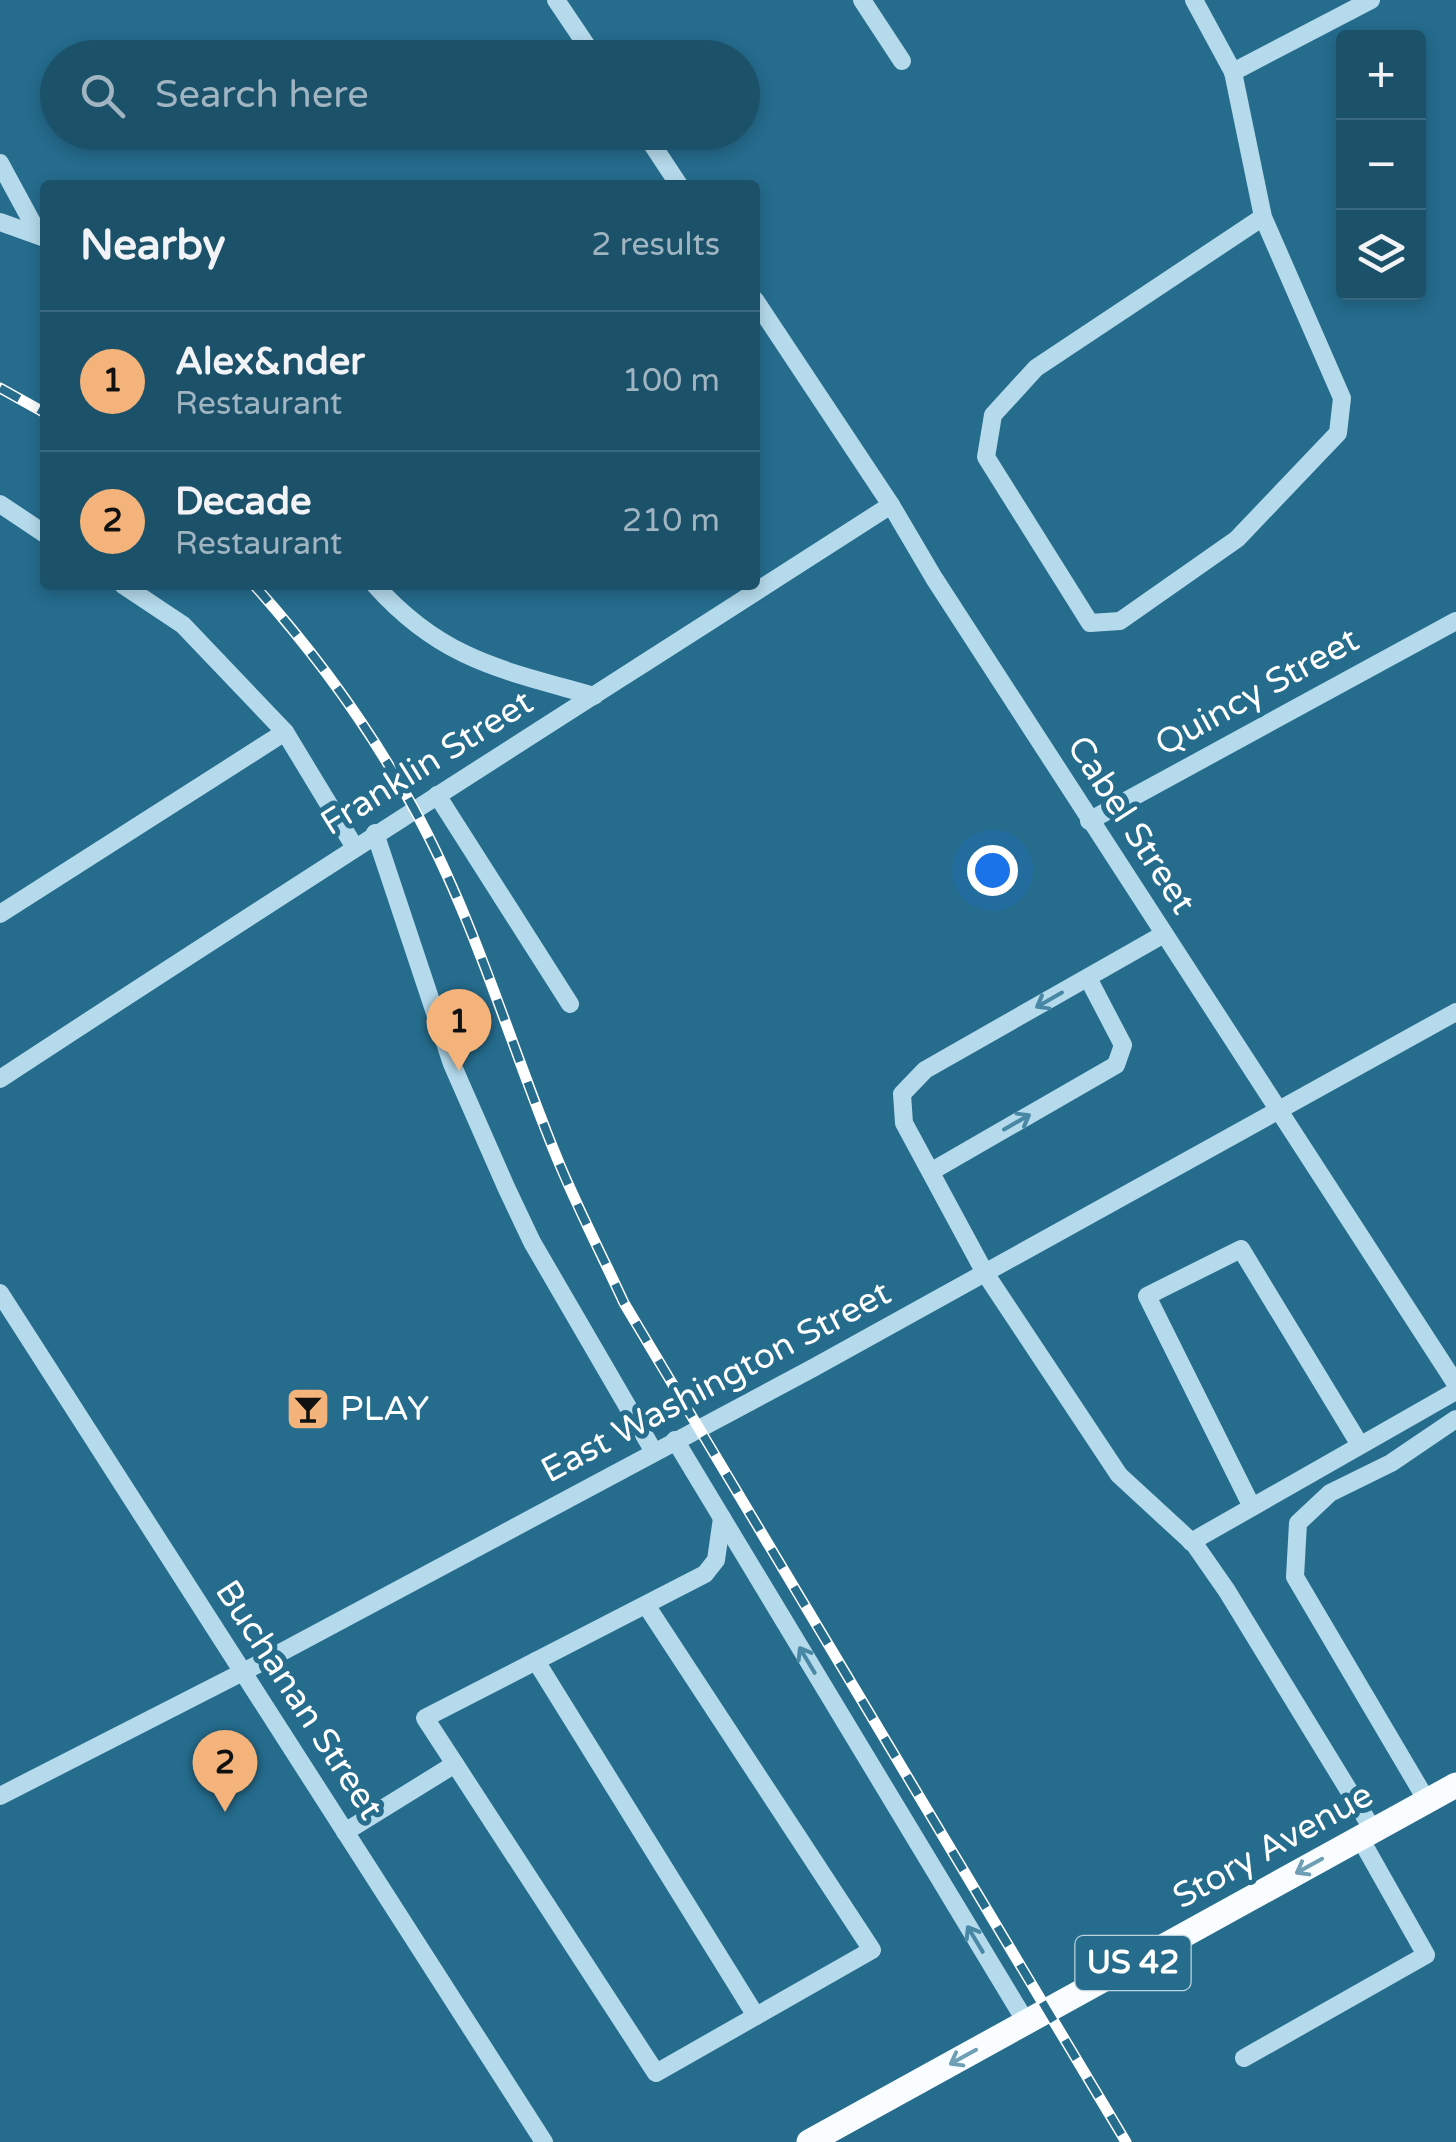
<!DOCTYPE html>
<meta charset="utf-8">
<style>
body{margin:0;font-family:"Varela Round",sans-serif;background:#295b72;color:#f1f3f6}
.controls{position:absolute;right:30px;top:30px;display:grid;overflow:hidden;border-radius:10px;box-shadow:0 5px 15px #0003}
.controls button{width:90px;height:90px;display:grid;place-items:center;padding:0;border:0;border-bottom:2px solid #3a687e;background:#1c516a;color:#f1f3f6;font:50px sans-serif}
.you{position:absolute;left:992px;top:870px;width:35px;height:35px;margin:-25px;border:8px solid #fff;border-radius:50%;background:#1a73e8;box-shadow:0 0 0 15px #1a73e833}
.badge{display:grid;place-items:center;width:65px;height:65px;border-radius:50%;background:#f4b37a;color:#111;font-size:32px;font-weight:700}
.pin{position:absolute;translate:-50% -82px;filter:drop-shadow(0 2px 5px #0008)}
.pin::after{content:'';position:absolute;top:52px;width:35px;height:30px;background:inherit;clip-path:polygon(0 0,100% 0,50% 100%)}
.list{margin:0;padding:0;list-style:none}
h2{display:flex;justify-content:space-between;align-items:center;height:130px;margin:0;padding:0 40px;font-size:42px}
h2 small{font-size:32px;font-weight:400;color:#a0b5c1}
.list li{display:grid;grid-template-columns:65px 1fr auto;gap:30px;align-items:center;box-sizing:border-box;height:140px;padding:0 40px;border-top:2px solid #3a687e}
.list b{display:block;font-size:38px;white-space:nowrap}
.list p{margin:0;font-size:32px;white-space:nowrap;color:#a0b5c1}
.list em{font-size:32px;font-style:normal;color:#a0b5c1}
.icon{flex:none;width:55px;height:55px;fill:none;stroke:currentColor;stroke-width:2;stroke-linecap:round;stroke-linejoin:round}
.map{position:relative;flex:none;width:1456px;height:2142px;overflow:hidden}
.search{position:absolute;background:#1c516a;box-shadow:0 5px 15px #0003;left:40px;top:40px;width:720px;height:110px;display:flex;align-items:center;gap:25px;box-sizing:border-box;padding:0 35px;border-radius:55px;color:#a0b5c1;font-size:38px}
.panel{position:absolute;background:#1c516a;box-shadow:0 5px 15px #0003;left:40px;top:180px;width:720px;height:410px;border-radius:10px}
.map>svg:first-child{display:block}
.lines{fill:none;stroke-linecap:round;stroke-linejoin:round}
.minor{stroke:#b5daeb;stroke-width:18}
.major{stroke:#f9fdff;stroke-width:25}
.rail-casing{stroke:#fff;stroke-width:11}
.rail{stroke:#256c8d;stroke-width:8;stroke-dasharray:22;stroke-linecap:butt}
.oneway{stroke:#4988a4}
.oneway2{stroke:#6f9fb5}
.labels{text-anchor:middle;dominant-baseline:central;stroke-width:10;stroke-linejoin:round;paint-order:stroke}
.shield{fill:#256c8d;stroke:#bed3dd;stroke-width:2.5}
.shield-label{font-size:32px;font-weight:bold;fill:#fff}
.street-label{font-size:35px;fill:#fff;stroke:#256c8d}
.poi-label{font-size:35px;fill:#fff;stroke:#256c8d;text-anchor:start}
</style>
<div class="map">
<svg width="1456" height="2142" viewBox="0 0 1456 2142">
<rect width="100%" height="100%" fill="#256c8d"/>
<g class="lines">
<g class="minor">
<polyline points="556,0 595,58"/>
<polyline points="862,0 902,61"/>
<polyline points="1194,0 1233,72 1371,0"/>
<polyline points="1233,72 1263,217 1036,368 993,415 986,457 1090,623 1120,621 1237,539 1338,433 1342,398 1263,217"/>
<polyline points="644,132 679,185"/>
<polyline points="0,163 39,235"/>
<polyline points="0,222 42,237"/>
<polyline points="755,300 891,505 934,578 1456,1384"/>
<polyline points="0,504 45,534"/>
<polyline points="123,585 183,625 285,732 354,846"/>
<path d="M375 585C442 660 503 670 594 696"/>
<polyline points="437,795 570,1004"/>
<polyline points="1089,821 1456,621"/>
<polyline points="375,833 452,1064 506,1187 532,1242 654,1452"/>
<polyline points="0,914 285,732"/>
<polyline points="1164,934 925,1070 902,1094 904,1123 985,1273 1119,1475 1195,1545 1227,1591 1373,1830"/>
<path d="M0 1079C295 885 594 696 891 505"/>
<polyline points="932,1171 1116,1065 1123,1045 1088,978"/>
<polyline points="0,1293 544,2142"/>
<polyline points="675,1440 1026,2022"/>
<polyline points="1252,1507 1147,1296 1241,1249 1360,1445"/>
<polyline points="1191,1542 1456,1391"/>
<polyline points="646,1605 872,1950 656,2073 425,1718 705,1574 716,1560 722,1518"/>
<polyline points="536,1661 756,2016"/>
<polyline points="0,1796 278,1654 813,1368 1456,1012"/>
<polyline points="1427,1801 1295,1577 1298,1523 1330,1493 1391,1463 1456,1419"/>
<polyline points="345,1832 455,1764"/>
<polyline points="1244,2058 1426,1955 1360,1838"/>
</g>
<polyline class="major" points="809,2142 1456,1785"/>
<defs>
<g id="rail">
<polyline points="0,388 45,413"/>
<path d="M254 585C315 653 369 727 413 807 474 917 509 1042 557 1158 577 1207 602 1255 624 1303L1126 2142"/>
</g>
</defs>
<use href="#rail" class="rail-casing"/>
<use href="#rail" class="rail"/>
</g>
<defs><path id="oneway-shaft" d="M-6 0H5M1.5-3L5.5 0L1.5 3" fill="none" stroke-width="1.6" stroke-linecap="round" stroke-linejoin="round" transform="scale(2.5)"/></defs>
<g class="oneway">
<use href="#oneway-shaft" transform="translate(1049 1000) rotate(150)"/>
<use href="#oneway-shaft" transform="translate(1017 1122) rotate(-30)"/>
<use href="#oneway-shaft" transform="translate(807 1660) rotate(-121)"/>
<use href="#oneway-shaft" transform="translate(975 1939) rotate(-121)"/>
</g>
<g class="oneway2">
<use href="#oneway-shaft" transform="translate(1309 1866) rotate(151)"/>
<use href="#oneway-shaft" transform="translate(963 2057) rotate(151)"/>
</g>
<defs>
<symbol id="bar-square" viewBox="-11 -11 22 22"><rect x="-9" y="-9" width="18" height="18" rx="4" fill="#f4b37a" stroke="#256c8d"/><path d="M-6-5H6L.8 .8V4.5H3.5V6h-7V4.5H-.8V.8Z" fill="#111"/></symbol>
</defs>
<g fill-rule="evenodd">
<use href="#bar-square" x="283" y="1384" width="50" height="50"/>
</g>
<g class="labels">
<rect class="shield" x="1075.5" y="1936" width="115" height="54" rx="8"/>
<g class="shield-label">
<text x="1133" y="1963">US 42</text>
</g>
<g class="street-label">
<text transform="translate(1257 692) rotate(-29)">Quincy Street</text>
<text transform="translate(427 763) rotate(-32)">Franklin Street</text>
<text transform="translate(1131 825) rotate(57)">Cabel Street</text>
<text transform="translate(716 1382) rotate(-28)">East Washington Street</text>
<text transform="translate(299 1700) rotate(57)">Buchanan Street</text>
<text transform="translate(1273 1846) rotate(-29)">Story Avenue</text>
</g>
<g class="poi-label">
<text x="340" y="1409">PLAY</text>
</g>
</g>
</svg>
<div class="controls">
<button>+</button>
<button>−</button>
<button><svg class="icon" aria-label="layers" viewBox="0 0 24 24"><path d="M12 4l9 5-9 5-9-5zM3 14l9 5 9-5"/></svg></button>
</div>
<div class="you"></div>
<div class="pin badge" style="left:459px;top:1071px">1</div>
<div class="pin badge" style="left:225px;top:1812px">2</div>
<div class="search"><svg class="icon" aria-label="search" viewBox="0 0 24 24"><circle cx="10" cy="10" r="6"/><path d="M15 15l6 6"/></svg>Search here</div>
<section class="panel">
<h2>Nearby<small>2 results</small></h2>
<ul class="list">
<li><span class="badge">1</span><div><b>Alex&amp;nder</b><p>Restaurant</p></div><em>100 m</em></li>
<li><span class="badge">2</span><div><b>Decade</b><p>Restaurant</p></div><em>210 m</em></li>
</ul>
</section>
</div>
